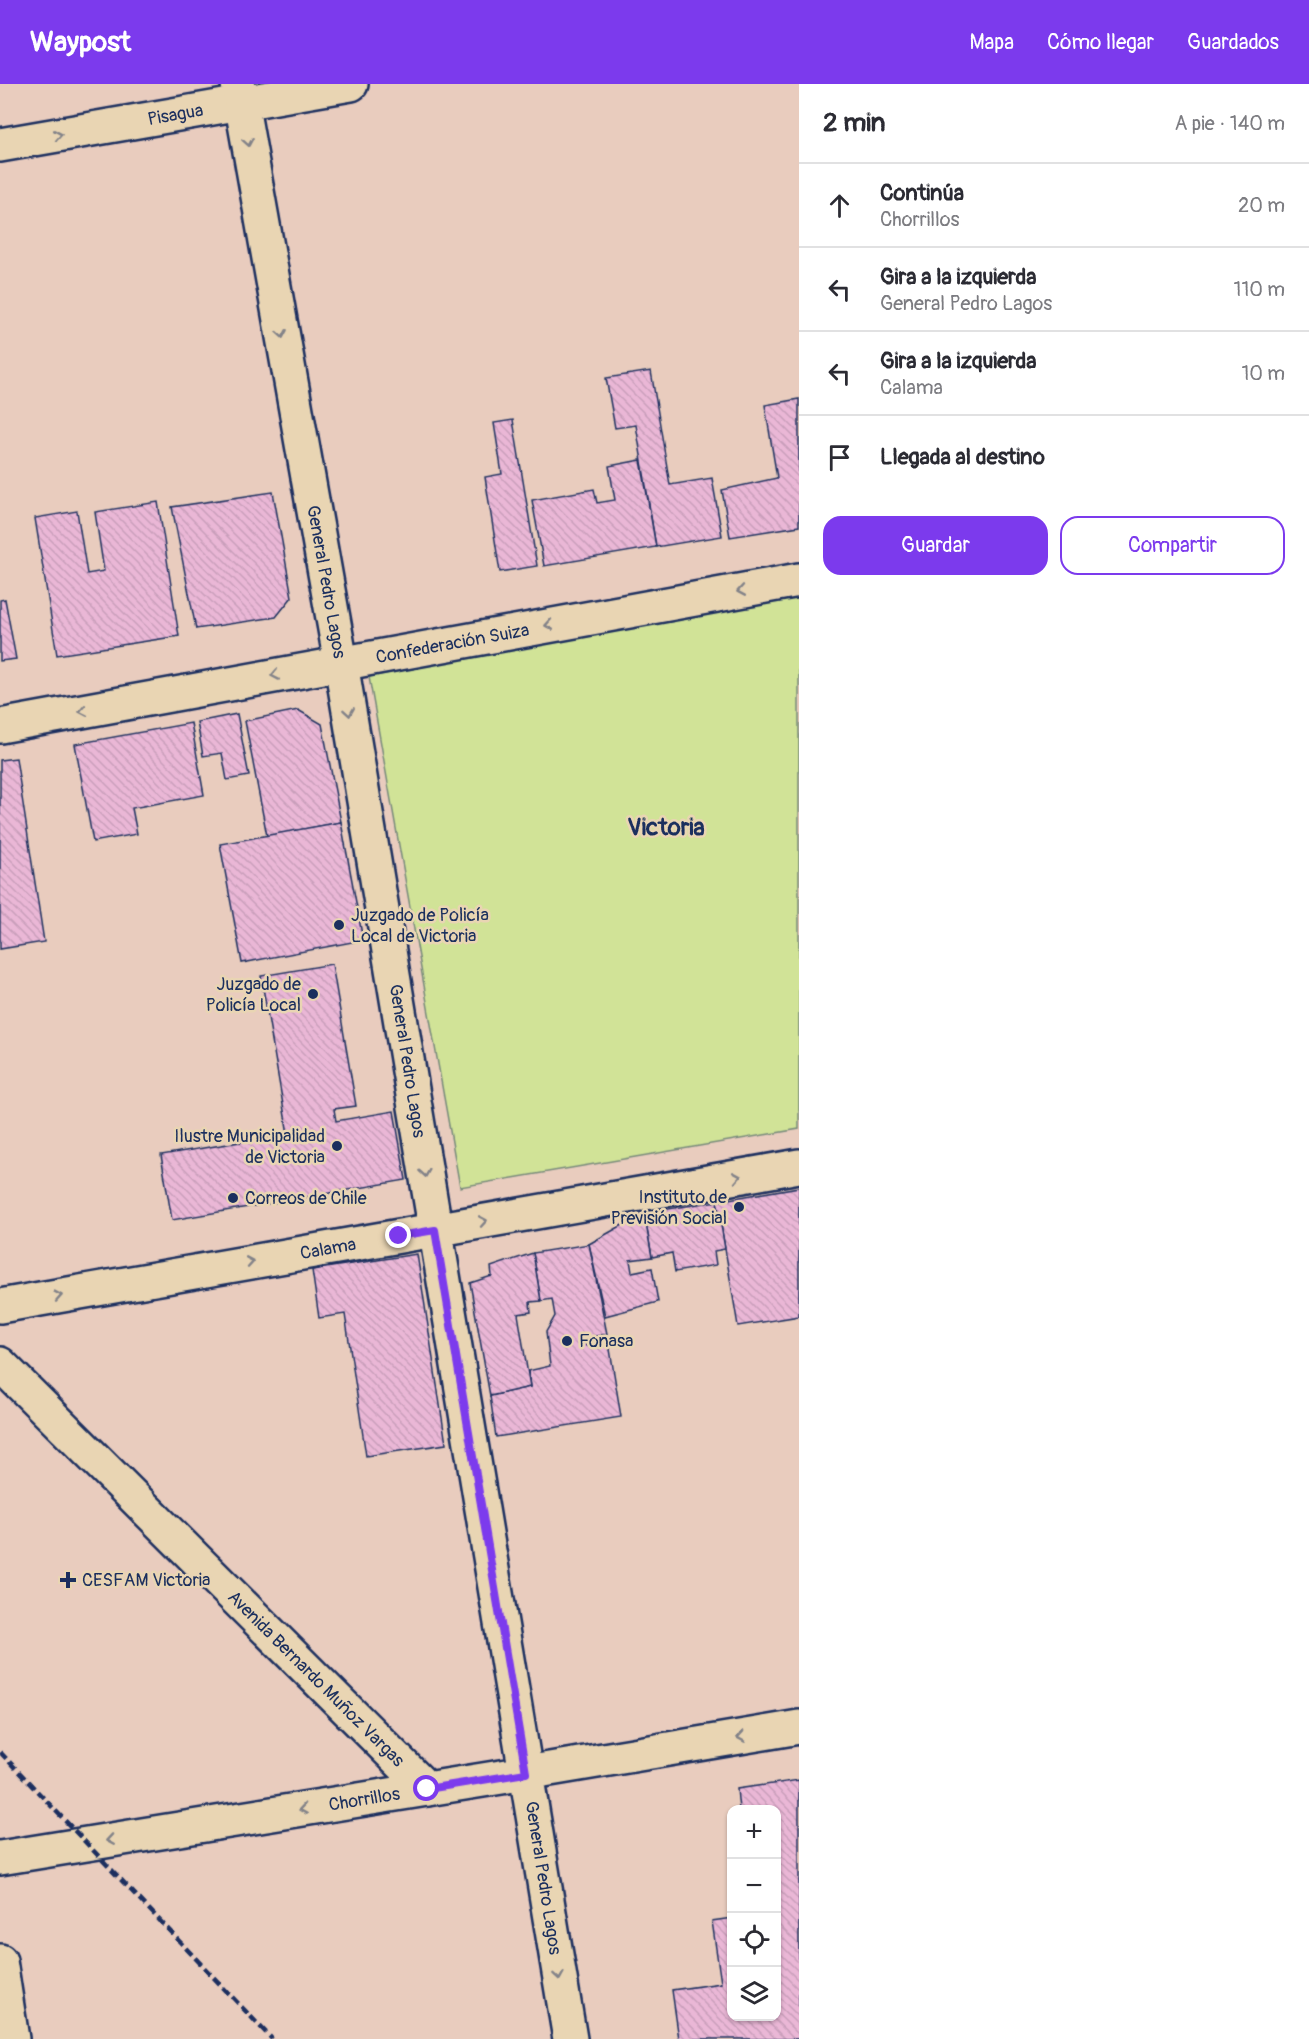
<!DOCTYPE html>
<html lang="es">
<meta charset="utf-8">
<style>
body{margin:0;font-family:Pangolin,sans-serif;background:#f7f7f7;color:#2b2b33}
.controls{position:absolute;right:18px;bottom:18px;display:grid;overflow:hidden;border-radius:12px;box-shadow:0 2px 4px #0004}
.controls button{width:54px;height:54px;display:grid;place-items:center;padding:0;border:0;border-bottom:2px solid #e1e1e2;background:#fff;color:#2b2b33;font:30px sans-serif}
.stop{position:absolute;width:18px;height:18px;margin:-14px;border:4px solid #7c3aed;border-radius:50%;background:#fff}
.stop.end{background:#7c3aed;border-color:#fff;box-shadow:0 2px 6px #0008}
.list{margin:0;padding:0;list-style:none}
h2{display:flex;justify-content:space-between;align-items:center;height:78px;margin:0;padding:0 24px;font-size:26px}
h2 small{font-size:20px;font-weight:400;color:#7c7c81}
.list li{display:grid;grid-template-columns:39px 1fr auto;gap:18px;align-items:center;box-sizing:border-box;height:84px;padding:0 24px;border-top:2px solid #e1e1e2}
.list b{display:block;font-size:22px;white-space:nowrap}
.list p{margin:0;font-size:20px;white-space:nowrap;color:#7c7c81}
.list em{font-size:20px;font-style:normal;color:#7c7c81}
.actions{display:flex;gap:12px;padding:18px 24px}
.actions a{flex:1;padding:14px 0;border:2px solid #7c3aed;border-radius:18px;text-align:center;font-size:21px;color:#7c3aed}
.actions .main{background:#7c3aed;color:#fff}
.icon{flex:none;width:33px;height:33px;fill:none;stroke:currentColor;stroke-width:2;stroke-linecap:round;stroke-linejoin:round}
.map{position:relative;flex:none;width:799px;height:1955px;overflow:hidden}
header{display:flex;align-items:center;gap:36px;box-sizing:border-box;height:84px;padding:0 30px;background:#7c3aed;color:#fff}
header strong{font-size:28px}
nav{display:flex;gap:33px;margin-inline-start:auto;font-size:21px}
main{display:flex}
aside{flex:1;background:#fff}
.map>svg:first-child{display:block}
.park{fill:#d1e397;stroke:#76897a;stroke-width:1.5}
.building{fill:url(#building-back-hatch);stroke:#1b2f5e;stroke-width:1.5}
.lines{fill:none;stroke-linecap:round;stroke-linejoin:round}
.minor-casing{stroke:#1b2f5e;stroke-width:38}
.major-casing{stroke:#1b2f5e;stroke-width:38}
.minor{stroke:#e9d5b3;stroke-width:33}
.major{stroke:#e9d5b3;stroke-width:33}
.rail{stroke:#1b2f5e;stroke-width:4.5;stroke-dasharray:9 4.5;stroke-linecap:butt}
.oneway{stroke:#828288}
.route{stroke:#7c3aed;stroke-width:8}
.poi-dot{fill:#1b2f5e;stroke:#e9d5b3;stroke-width:2}
.labels{text-anchor:middle;dominant-baseline:central;stroke-width:5;stroke-linejoin:round;paint-order:stroke}
.street-label{font-size:18px;fill:#1b2f5e;stroke:#e9d5b3}
.poi-label{font-size:18px;fill:#1b2f5e;stroke:#e9d5b3;text-anchor:start}
.district-label{font-size:24px;font-weight:bold;fill:#1b2f5e;stroke:#e9d5b3}
</style>
<header>
<strong>Waypost</strong>
<nav><a>Mapa</a><a>Cómo llegar</a><a>Guardados</a></nav>
</header>
<main>
<div class="map">
<svg width="799" height="1955" viewBox="0 0 799 1955">
<defs>
<pattern id="building-back-hatch" width="6" height="6" patternUnits="userSpaceOnUse" patternTransform="scale(1.5)"><rect width="6" height="6" fill="#eab7d6"/><path d="M-1 5l2 2M0 0l6 6M5-1l2 2" fill="none" stroke="#c89eba"/></pattern>
</defs>
<rect width="100%" height="100%" fill="#e9ccbe"/>
<filter id="ink" filterUnits="userSpaceOnUse"><feTurbulence type="fractalNoise" baseFrequency=".0167" numOctaves="2"/><feDisplacementMap in="SourceGraphic" scale="12" xChannelSelector="R" yChannelSelector="G"/><feConvolveMatrix kernelMatrix="1 2 1 2 8 2 1 2 1" color-interpolation-filters="sRGB"/></filter>
<g filter="url(#ink)">
<polygon class="park" points="799,510 799,1045 460,1103 369,593"/>
<g class="building">
<polygon points="651,287 670,401 712,394 722,452 656,463 636,341 615,344 606,294"/>
<polygon points="799,315 799,442 730,453 722,406 777,394 765,321"/>
<polygon points="513,336 537,482 500,488 485,393 502,390 494,339"/>
<polygon points="641,376 656,463 544,482 532,416 594,405 597,419 615,416 609,382"/>
<polygon points="273,408 292,513 276,533 196,545 172,423"/>
<polygon points="158,418 179,552 57,571 35,434 77,427 87,490 104,487 95,428"/>
<polygon points="5,515 16,575 0,577 0,516"/>
<polygon points="298,626 322,640 341,738 267,752 245,637"/>
<polygon points="237,630 249,692 227,696 222,669 203,672 197,638"/>
<polygon points="191,639 204,711 132,724 137,750 93,758 75,660"/>
<polygon points="16,674 44,858 0,865 0,676"/>
<polygon points="341,738 363,856 242,879 220,760"/>
<polygon points="332,880 356,1022 334,1025 336,1037 394,1027 406,1096 172,1136 161,1071 288,1050 261,892"/>
<polygon points="799,1103 799,1232 738,1242 717,1117"/>
<polygon points="717,1117 725,1165 714,1167 716,1181 675,1188 672,1169 652,1173 644,1129"/>
<polygon points="644,1129 652,1173 630,1176 632,1188 652,1184 658,1218 605,1232 589,1160"/>
<polygon points="589,1160 607,1250 586,1254 586,1262 609,1259 621,1333 496,1353 490,1312 530,1303 528,1287 550,1282 546,1248 555,1232 552,1215 541,1217 533,1169"/>
<polygon points="533,1169 541,1217 530,1218 531,1228 518,1230 530,1303 490,1312 470,1199 492,1192 491,1183"/>
<polygon points="417,1170 446,1360 366,1372 345,1230 319,1234 312,1186"/>
<polygon points="799,1696 799,1955 679,1955 672,1906 721,1899 712,1837 732,1834 732,1932 776,1932 776,1726 739,1726 737,1705"/>
</g>
<g class="lines">
<defs>
<g id="minor">
<path id="s1" d="M0 61 351 0"/>
<path id="s2" d="M0 642 799 496"/>
<path id="s3" d="M0 1222 799 1082"/>
<path id="s4" d="M0 1280 427 1705"/>
<polyline points="0,1877 12,1955"/>
<polyline points="570,1955 526,1689 799,1643"/>
</g>
<g id="major">
<path id="s5" d="M0 1774 526 1689 341 579 238 0"/>
</g>
</defs>
<use href="#minor" class="minor-casing"/>
<use href="#major" class="major-casing"/>
<use href="#minor" class="minor"/>
<use href="#major" class="major"/>
<polyline class="rail" points="0,1668 272,1955"/>
</g>
<defs><path id="oneway-chevron" d="M-2-3.5L2.5 0L-2 3.5" fill="none" stroke-width="1.6" stroke-linecap="round" stroke-linejoin="round" transform="scale(1.5)"/></defs>
<g class="oneway">
<use href="#oneway-chevron" transform="translate(58 51) rotate(-10)"/>
<use href="#oneway-chevron" transform="translate(248 58) rotate(80)"/>
<use href="#oneway-chevron" transform="translate(282 250) rotate(80)"/>
<use href="#oneway-chevron" transform="translate(741 507) rotate(170)"/>
<use href="#oneway-chevron" transform="translate(549 541) rotate(170)"/>
<use href="#oneway-chevron" transform="translate(275 591) rotate(169)"/>
<use href="#oneway-chevron" transform="translate(83 627) rotate(169)"/>
<use href="#oneway-chevron" transform="translate(349 628) rotate(81)"/>
<use href="#oneway-chevron" transform="translate(425 1089) rotate(81)"/>
<use href="#oneway-chevron" transform="translate(737 1093) rotate(-10)"/>
<use href="#oneway-chevron" transform="translate(483 1137) rotate(-10)"/>
<use href="#oneway-chevron" transform="translate(250 1178) rotate(-10)"/>
<use href="#oneway-chevron" transform="translate(58 1212) rotate(-10)"/>
<use href="#oneway-chevron" transform="translate(741 1653) rotate(171)"/>
<use href="#oneway-chevron" transform="translate(303 1725) rotate(171)"/>
<use href="#oneway-chevron" transform="translate(110 1756) rotate(171)"/>
<use href="#oneway-chevron" transform="translate(559 1892) rotate(81)"/>
</g>
</g>
<g class="lines" filter="url(#ink)">
<polyline class="route" points="399,1152 435,1146 526,1689 427,1705"/>
</g>
<g class="poi-dot">
<circle cx="339" cy="841" r="6"/>
<circle cx="313" cy="910" r="6"/>
<circle cx="337" cy="1062" r="6"/>
<circle cx="233" cy="1114" r="6"/>
<circle cx="739" cy="1123" r="6"/>
<circle cx="567" cy="1257" r="6"/>
<path d="M65 1487h6v6h6v6h-6v6h-6v-6h-6v-6h6z"/>
</g>
<g class="labels">
<g class="street-label">
<text stroke="none"><textPath href="#s1" startOffset="178">Pisagua</textPath></text>
<text transform="translate(326 498) rotate(80)">General Pedro Lagos</text>
<text stroke="none"><textPath href="#s2" startOffset="460">Confederación Suiza</textPath></text>
<text transform="translate(407 977) rotate(81)">General Pedro Lagos</text>
<text stroke="none"><textPath href="#s3" startOffset="333">Calama</textPath></text>
<text stroke="none"><textPath href="#s4" startOffset="446">Avenida Bernardo Muñoz Vargas</textPath></text>
<text stroke="none"><textPath href="#s5" startOffset="369">Chorrillos</textPath></text>
<text transform="translate(543 1794) rotate(81)">General Pedro Lagos</text>
</g>
<g class="poi-label">
<text x="351" y="831">Juzgado de Policía<tspan x="351" dy="21">Local de Victoria</tspan></text>
<text x="301" y="900" text-anchor="end">Juzgado de<tspan x="301" dy="21">Policía Local</tspan></text>
<text x="325" y="1052" text-anchor="end">Ilustre Municipalidad<tspan x="325" dy="21">de Victoria</tspan></text>
<text x="727" y="1113" text-anchor="end">Instituto de<tspan x="727" dy="21">Previsión Social</tspan></text>
<text x="245" y="1114">Correos de Chile</text>
<text x="579" y="1257">Fonasa</text>
<text x="82" y="1496">CESFAM Victoria</text>
</g>
<g class="district-label">
<text x="666" y="743">Victoria</text>
</g>
</g>
</svg>
<div class="controls">
<button>+</button>
<button>−</button>
<button><svg class="icon" aria-label="locate" viewBox="0 0 24 24"><circle cx="12" cy="12" r="6"/><path d="M12 2v4M12 18v4M2 12h4M18 12h4"/></svg></button>
<button><svg class="icon" aria-label="layers" viewBox="0 0 24 24"><path d="M12 4l9 5-9 5-9-5zM3 14l9 5 9-5"/></svg></button>
</div>
<div class="stop" style="left:427px;top:1705px"></div>
<div class="stop end" style="left:399px;top:1152px"></div>
</div>
<aside>
<h2>2 min<small>A pie · 140 m</small></h2>
<ul class="list">
<li><svg class="icon" aria-label="ahead" viewBox="0 0 24 24"><path d="M12 20V5M6 11l6-6 6 6"/></svg><div><b>Continúa</b><p>Chorrillos</p></div><em>20 m</em></li>
<li><svg class="icon" aria-label="left" viewBox="0 0 24 24"><path d="M17 20v-9H6M10 6l-5 5 5 5"/></svg><div><b>Gira a la izquierda</b><p>General Pedro Lagos</p></div><em>110 m</em></li>
<li><svg class="icon" aria-label="left" viewBox="0 0 24 24"><path d="M17 20v-9H6M10 6l-5 5 5 5"/></svg><div><b>Gira a la izquierda</b><p>Calama</p></div><em>10 m</em></li>
<li><svg class="icon" aria-label="arrive" viewBox="0 0 24 24"><path d="M6 21V4h12l-3 4 3 4H6"/></svg><div><b>Llegada al destino</b></div></li>
</ul>
<div class="actions"><a class="main">Guardar</a><a>Compartir</a></div>
</aside>
</main>
